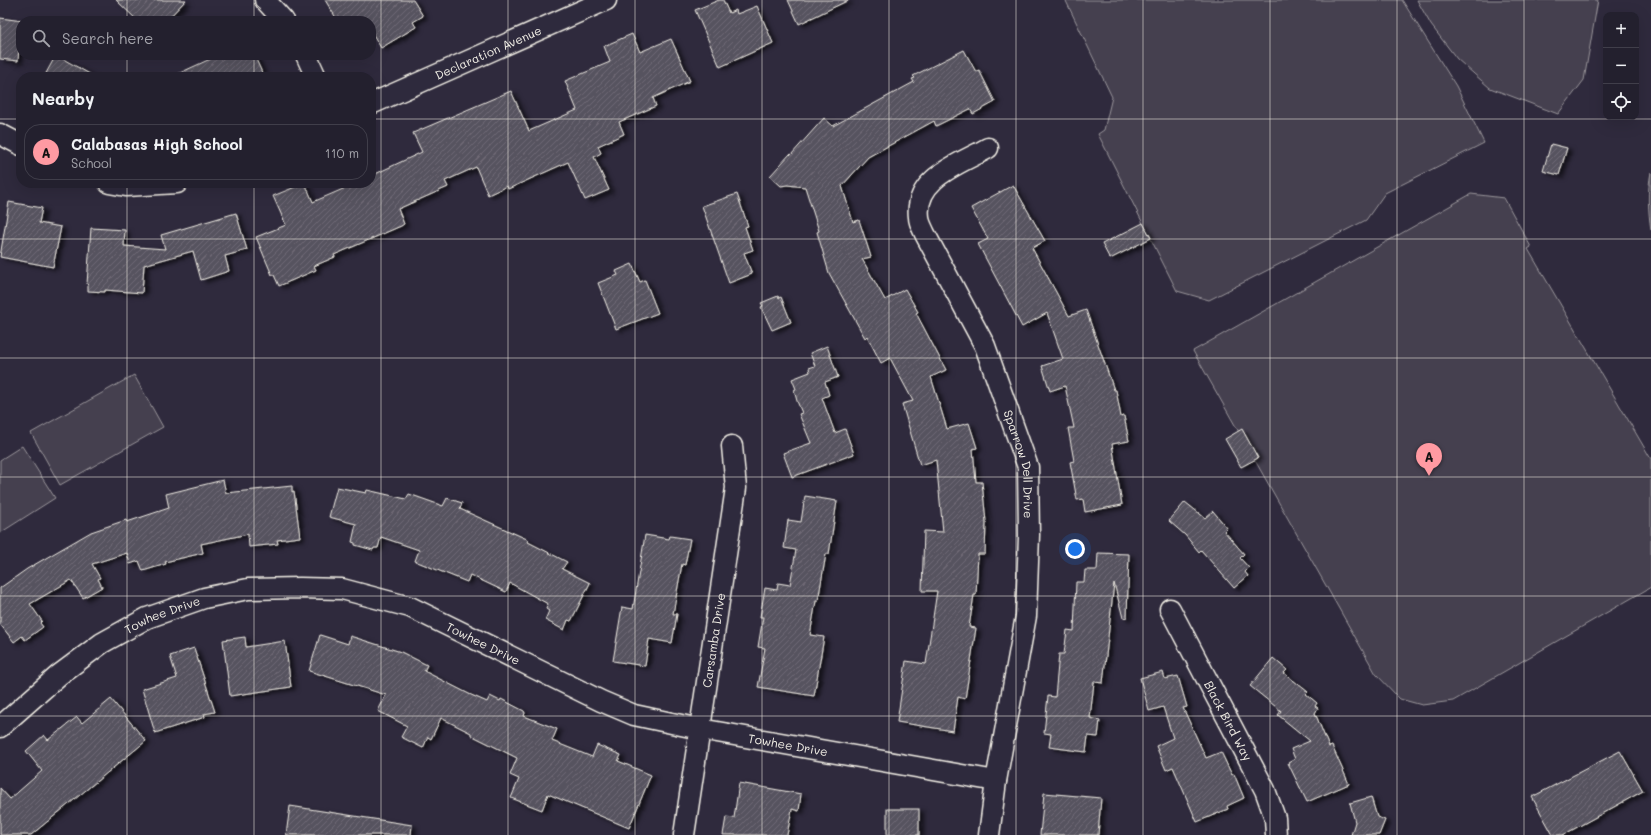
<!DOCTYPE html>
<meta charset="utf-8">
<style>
body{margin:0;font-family:Mali,sans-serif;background:#2f2d3a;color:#f1f3f6}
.controls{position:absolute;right:12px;top:12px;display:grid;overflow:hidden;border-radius:8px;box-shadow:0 4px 16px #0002}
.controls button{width:36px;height:36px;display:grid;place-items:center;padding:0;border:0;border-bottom:1px solid #403e4a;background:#23202e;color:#f1f3f6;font:20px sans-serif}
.you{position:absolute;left:1075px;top:549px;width:14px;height:14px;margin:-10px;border:3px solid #fff;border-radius:50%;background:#1a73e8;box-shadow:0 0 0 6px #1a73e833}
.badge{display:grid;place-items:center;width:26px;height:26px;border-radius:50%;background:#ff9aa2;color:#111;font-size:13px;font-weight:700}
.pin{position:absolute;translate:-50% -33px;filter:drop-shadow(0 1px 2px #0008)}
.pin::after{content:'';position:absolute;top:21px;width:14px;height:12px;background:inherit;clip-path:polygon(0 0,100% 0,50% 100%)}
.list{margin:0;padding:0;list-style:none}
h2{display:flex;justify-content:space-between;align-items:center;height:52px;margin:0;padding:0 16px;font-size:17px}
h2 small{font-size:13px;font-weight:400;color:#a3a3aa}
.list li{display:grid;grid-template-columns:26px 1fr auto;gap:12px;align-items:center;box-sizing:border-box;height:56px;margin:0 8px 8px;padding:0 8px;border:1px solid #403e4a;border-radius:16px}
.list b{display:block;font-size:15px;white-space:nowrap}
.list p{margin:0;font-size:13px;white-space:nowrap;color:#a3a3aa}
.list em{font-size:13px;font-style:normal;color:#a3a3aa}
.icon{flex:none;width:22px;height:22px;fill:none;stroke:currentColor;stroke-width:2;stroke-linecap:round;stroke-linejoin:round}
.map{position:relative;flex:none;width:1651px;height:835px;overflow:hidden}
.search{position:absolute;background:#23202e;box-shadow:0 4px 16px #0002;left:16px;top:16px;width:360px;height:44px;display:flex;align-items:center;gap:10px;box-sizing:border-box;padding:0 14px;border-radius:16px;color:#a3a3aa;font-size:15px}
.panel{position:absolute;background:#23202e;box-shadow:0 4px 16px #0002;left:16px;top:72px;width:360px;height:116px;border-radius:16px}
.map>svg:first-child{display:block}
.pitch{fill:#454050;stroke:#9c989c}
.building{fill:url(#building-hatch);stroke:#f4f1e8;filter:url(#shadow)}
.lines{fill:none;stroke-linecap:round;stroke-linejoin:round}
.street-casing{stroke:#f4f1e8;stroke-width:23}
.street{stroke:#2f2a3d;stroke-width:20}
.grid{fill:none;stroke:#f4f1e8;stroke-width:1;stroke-opacity:0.55}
.labels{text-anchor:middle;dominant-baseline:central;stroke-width:3;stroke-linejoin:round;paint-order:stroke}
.street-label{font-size:12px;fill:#f4f1e8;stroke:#2f2a3d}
</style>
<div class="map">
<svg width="1651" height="835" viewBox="0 0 1651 835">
<defs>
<pattern id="building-hatch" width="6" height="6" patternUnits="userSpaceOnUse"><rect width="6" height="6" fill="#56525f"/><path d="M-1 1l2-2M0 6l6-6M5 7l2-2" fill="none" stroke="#6f6b76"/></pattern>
<filter id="shadow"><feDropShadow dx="4.5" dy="2.5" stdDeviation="2" flood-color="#0009"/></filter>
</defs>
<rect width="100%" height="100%" fill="#2f2a3d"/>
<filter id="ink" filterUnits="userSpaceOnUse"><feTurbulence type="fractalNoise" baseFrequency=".025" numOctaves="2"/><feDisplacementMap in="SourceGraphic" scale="8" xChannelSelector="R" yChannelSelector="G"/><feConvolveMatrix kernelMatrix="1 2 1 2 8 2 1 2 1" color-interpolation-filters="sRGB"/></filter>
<g filter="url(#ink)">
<g class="pitch">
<polygon points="1068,0 1402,0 1456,86 1484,143 1385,193 1366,220 1209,300 1177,291 1098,134 1104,130 1112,97 1066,1"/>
<polygon points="1417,0 1598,0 1584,80 1558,114 1490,88 1457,59 1431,25"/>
<path d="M1651 172V230C1648 210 1647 192 1651 172Z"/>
<polygon points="1471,194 1504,198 1531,247 1528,249 1651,459 1651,587 1453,701 1422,705 1400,699 1376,674 1193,351"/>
<polygon points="134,375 163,427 60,485 31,433"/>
<polygon points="22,446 55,498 0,533 0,460"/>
</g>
<g class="building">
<polygon points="116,0 186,0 166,21 138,21"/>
<polygon points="325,0 413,0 423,16 413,22 416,27 381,48 371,31 371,21 338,21"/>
<polygon points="719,0 723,0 729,13 736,10 737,14 757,6 773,43 720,67 695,10"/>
<polygon points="788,0 849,0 799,24"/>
<polygon points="0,18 23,21 21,21 18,61 0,59"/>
<polygon points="632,34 640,52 671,39 690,81 653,98 656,106 619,122 624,134 598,146 601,153 594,157 609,190 585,200 568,162 508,189 507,186 488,195 476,167 445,181 448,187 398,209 404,224 401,226 334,255 335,257 314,266 316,270 279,286 274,275 272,275 256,237 286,225 273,196 305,183 313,202 357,183 371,183 371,176 422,152 413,133 511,91 529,131 577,110 565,81 610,62 604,46"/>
<polygon points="964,50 976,72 979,70 995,102 973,114 970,109 936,126 934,121 868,157 842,186 853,222 859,220 871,257 862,259 885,300 905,289 918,312 916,313 946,370 931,377 947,429 969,423 977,448 973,449 976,482 982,482 986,522 985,554 978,554 976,595 974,595 969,627 976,628 965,699 958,697 953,731 897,722 906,661 926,664 937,591 922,591 924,531 943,532 936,460 920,465 902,404 913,401 890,358 881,363 867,336 865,338 829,273 817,232 819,231 805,187 787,185 781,186 770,176 790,154 791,155 824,118 833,126 914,82 912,79 915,78 913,76"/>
<polygon points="56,55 95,77 44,77"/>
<polygon points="219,55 254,55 264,77 171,77"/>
<polygon points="1551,144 1567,148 1559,175 1543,171"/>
<polygon points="1013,185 1045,241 1032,248 1069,316 1086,310 1114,390 1116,390 1121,417 1124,416 1129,441 1112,444 1122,505 1085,512 1083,499 1077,500 1070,462 1074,461 1068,428 1074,428 1065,386 1050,391 1042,366 1063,359 1047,313 1022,327 978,244 988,239 971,208"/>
<polygon points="737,194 748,226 745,227 753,250 744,253 752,274 729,283 702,206"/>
<polygon points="9,202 42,208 39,223 61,227 53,267 0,257"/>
<polygon points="236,213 247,250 225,256 229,271 201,280 193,251 144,265 142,293 105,290 105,292 88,291 88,285 87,284 91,228 125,230 124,246 165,249 161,235"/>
<polygon points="1143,223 1151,238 1110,259 1102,244"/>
<polygon points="632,264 640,282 645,280 658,313 616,329 598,283 618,275 616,271"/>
<polygon points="778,296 779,298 781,297 791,322 772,330 761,307 763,306 761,303"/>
<polygon points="827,346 838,377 825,382 829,395 822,398 835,433 845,429 854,454 792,477 783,453 811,443 799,414 802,413 797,401 794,390 796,389 792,379 810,372 809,368 815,366 810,353"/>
<polygon points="1242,429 1258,458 1241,467 1225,439"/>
<polygon points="223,480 226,493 292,486 292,492 294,491 300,537 277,540 278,544 249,547 248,534 201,544 203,553 165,562 166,564 143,571 139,561 130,564 127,553 92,564 100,578 98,579 102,587 83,598 71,580 30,604 42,621 40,623 43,627 25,640 22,636 14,642 0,624 0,588 27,569 91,532 126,520 127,522 169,508 166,494"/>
<polygon points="337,487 366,493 367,490 406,499 409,494 443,506 447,498 462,503 460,509 529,540 528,542 567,562 562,569 590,583 571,621 568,620 564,630 545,620 549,611 546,609 548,604 510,583 506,592 470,575 467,582 415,561 419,550 381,537 378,548 374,548 373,550 355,545 355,543 352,542 356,524 329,517"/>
<polygon points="805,496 837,501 829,554 826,554 818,601 816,601 810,635 824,637 814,696 758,687 765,648 758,647 763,617 760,617 765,588 777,590 778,583 790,585 796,550 784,548 788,520 801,522"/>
<polygon points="1185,502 1205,518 1213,511 1227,528 1224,531 1244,554 1240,558 1249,568 1245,572 1248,576 1234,588 1201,550 1199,552 1185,535 1169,521"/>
<polygon points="645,535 669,539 670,536 690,539 685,565 682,564 673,614 677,614 672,643 649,639 645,666 613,661 622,607 633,609"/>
<polygon points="1098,553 1129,554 1127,617 1123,618 1114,583 1103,683 1094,682 1090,718 1100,720 1098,737 1088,736 1086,752 1049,747 1051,734 1044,733 1048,696 1055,697 1059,654 1064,654 1067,630 1074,631 1076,582 1084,582 1085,570 1097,570"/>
<polygon points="320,635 348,644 350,636 401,652 427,665 424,671 469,694 487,702 490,696 500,701 501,699 524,711 525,713 524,716 557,729 552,741 592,757 597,745 621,755 618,761 651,775 629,828 548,794 542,810 511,798 519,779 510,775 517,758 471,735 471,733 441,718 431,739 428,737 423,748 401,737 407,726 378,711 386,695 309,671"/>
<polygon points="245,637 246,647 285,641 291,687 230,696 223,640"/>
<polygon points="194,648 215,712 204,714 205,717 155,733 142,689 177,678 170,656"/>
<polygon points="1273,658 1287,670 1284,673 1308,692 1306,694 1317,703 1315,706 1318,708 1315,713 1329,747 1332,746 1349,784 1307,802 1288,763 1295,759 1291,749 1310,741 1278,715 1281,711 1250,686"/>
<polygon points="1163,672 1165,679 1178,676 1187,707 1183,708 1206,758 1221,752 1232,775 1234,774 1244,798 1227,806 1228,809 1197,822 1173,767 1166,770 1156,746 1173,738 1163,707 1149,711 1140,678"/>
<polygon points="111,699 146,741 31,835 0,835 0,788 10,799 42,771 26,751 44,735 48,740 77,717 82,723"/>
<polygon points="1620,751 1643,791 1563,835 1553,835 1532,797"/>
<polygon points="739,783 801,794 799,811 792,809 787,835 723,835 726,817 734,818"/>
<polygon points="1044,793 1101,798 1098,835 1040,835"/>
<polygon points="1371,797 1377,817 1385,820 1379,835 1351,835 1355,822 1350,803"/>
<polygon points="290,806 412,825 411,835 286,835"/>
<rect x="887" y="809" width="32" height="26"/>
</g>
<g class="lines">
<defs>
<g id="street">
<polyline points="265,0 284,21"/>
<polyline points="306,55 316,77"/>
<path id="s1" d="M371 104 606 0"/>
<polyline points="0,134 21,145"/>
<path id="s2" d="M988 148C960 164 914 178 919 217 919 223 923 229 925 234L985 346 1028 467 1029 535 1026 616 996 781 989 835"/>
<polyline points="109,183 126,186 177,183"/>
<path id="s3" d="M1170 609 1265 790 1275 818 1276 835"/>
<path id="s4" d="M0 727 59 675 102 643 147 618 204 598 248 589 300 588 342 589 410 607 601 701 634 715 700 729 996 781"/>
<path id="s5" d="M684 835 736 488 732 446"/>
</g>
</defs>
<use href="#street" class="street-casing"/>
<use href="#street" class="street"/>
</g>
</g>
<path class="grid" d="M127 0V21M254 0V21M381 0V835M508 0V835M635 0V835M762 0V835M889 0V835M1016 0V835M1143 0V835M1270 0V835M1397 0V835M1524 0V835M127 55V77M254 55V77M0 119H21M371 119H1651M127 183V835M254 183V835M0 239H1651M0 358H1651M0 477H1651M0 596H1651M0 716H1651"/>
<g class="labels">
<g class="street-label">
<text stroke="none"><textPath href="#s1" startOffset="128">Declaration Avenue</textPath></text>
<text stroke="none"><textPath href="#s2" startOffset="374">Sparrow Dell Drive</textPath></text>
<text stroke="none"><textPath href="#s4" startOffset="199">Towhee Drive</textPath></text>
<text stroke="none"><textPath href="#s5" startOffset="197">Carsamba Drive</textPath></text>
<text stroke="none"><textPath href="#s4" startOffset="535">Towhee Drive</textPath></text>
<text stroke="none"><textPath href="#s3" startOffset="126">Black Bird Way</textPath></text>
<text stroke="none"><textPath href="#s4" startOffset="859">Towhee Drive</textPath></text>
</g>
</g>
</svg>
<div class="controls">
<button>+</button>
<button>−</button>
<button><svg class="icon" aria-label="locate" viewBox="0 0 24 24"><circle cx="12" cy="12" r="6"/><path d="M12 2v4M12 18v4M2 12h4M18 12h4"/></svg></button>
</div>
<div class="you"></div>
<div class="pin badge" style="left:1429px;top:476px">A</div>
<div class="search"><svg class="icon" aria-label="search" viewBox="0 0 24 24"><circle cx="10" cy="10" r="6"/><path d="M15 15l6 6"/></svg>Search here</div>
<section class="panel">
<h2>Nearby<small></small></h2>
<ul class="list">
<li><span class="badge">A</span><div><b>Calabasas High School</b><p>School</p></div><em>110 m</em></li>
</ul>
</section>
</div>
